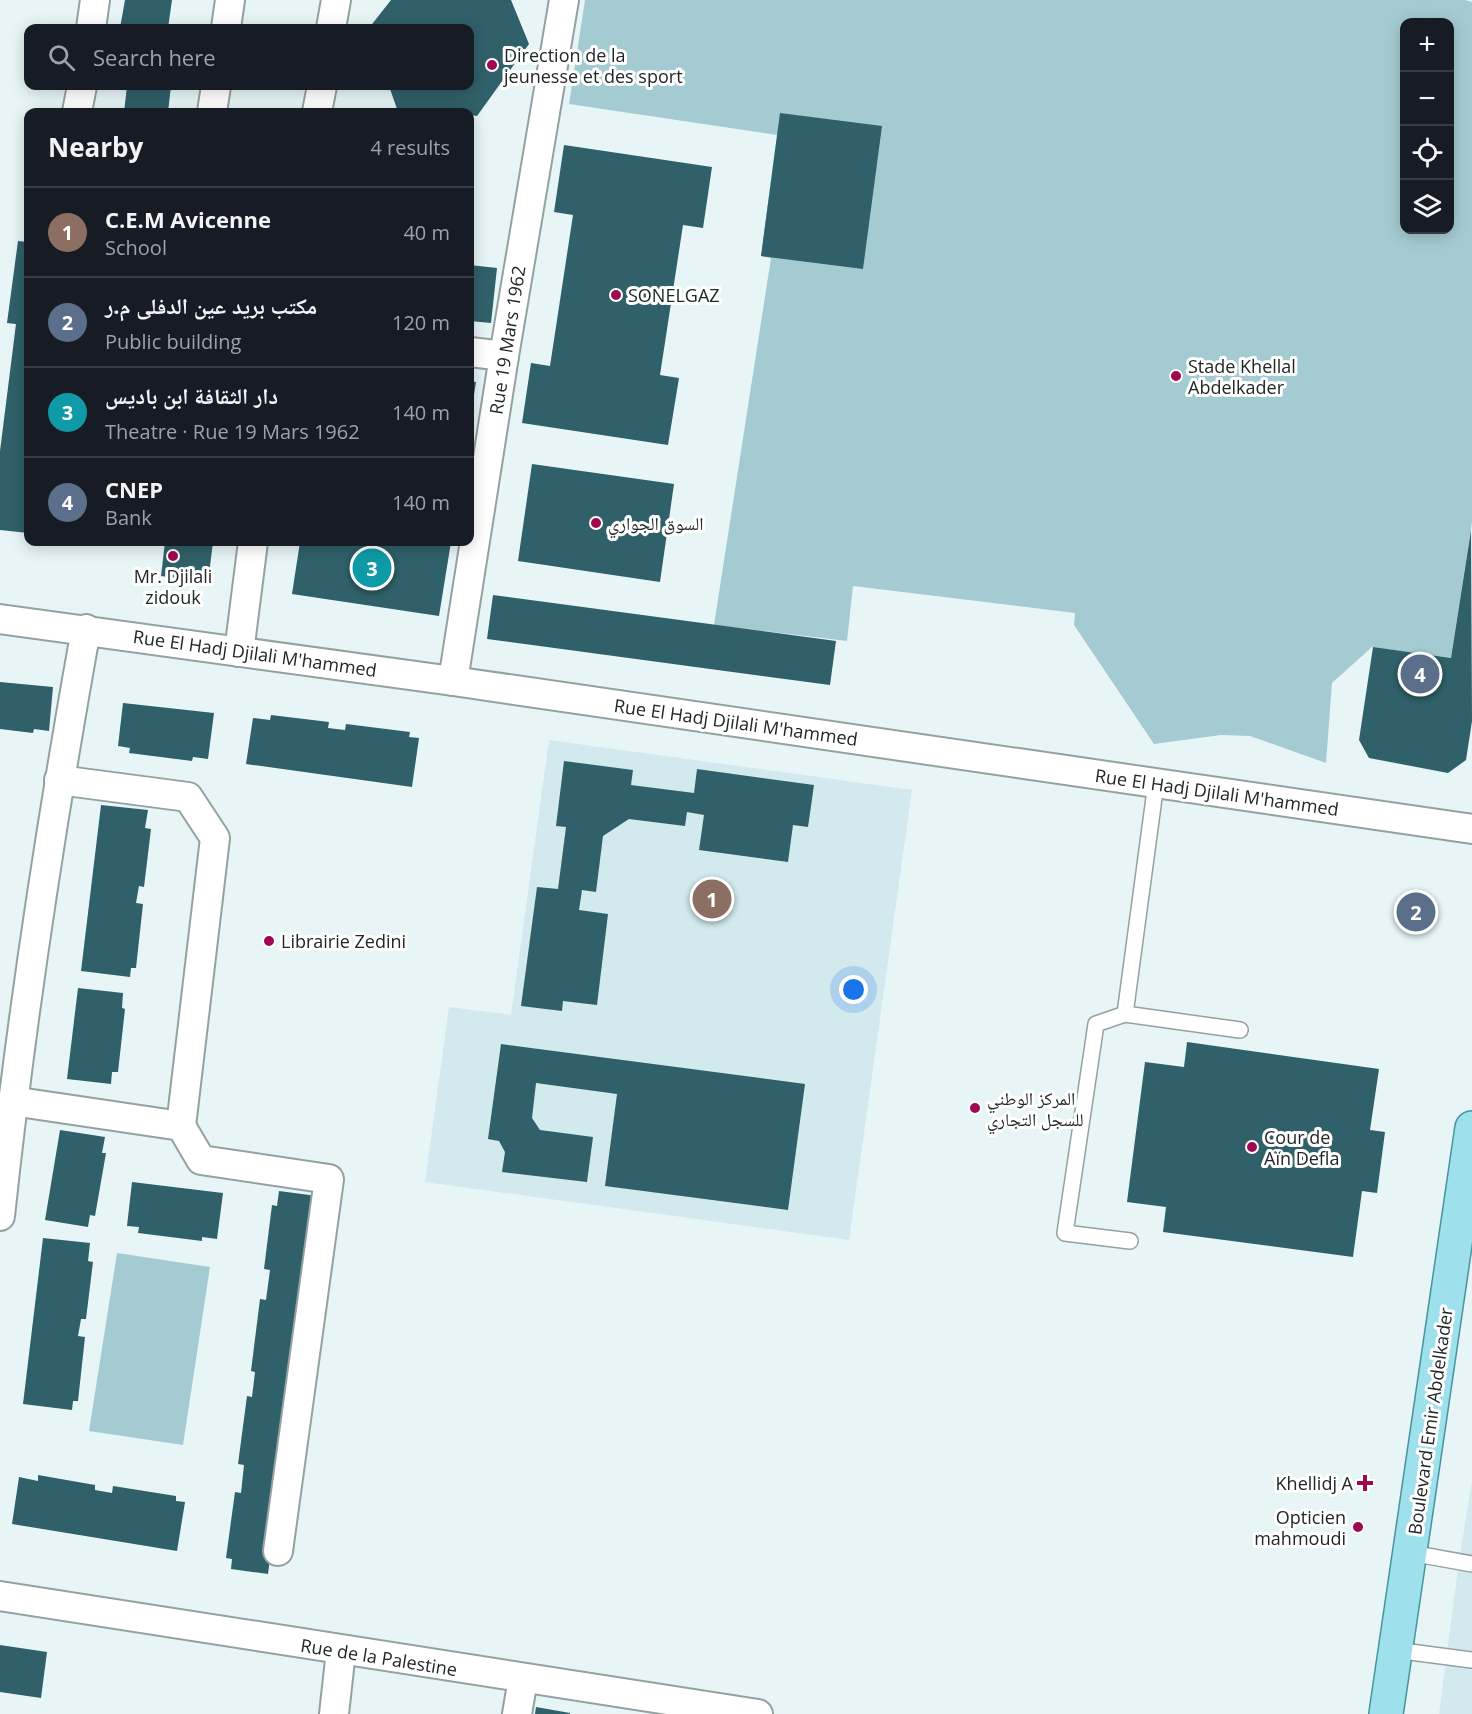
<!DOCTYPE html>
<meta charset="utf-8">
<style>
body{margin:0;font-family:"Open Sans","Noto Naskh Arabic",sans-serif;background:#242831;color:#f1f3f6}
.controls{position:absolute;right:18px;top:18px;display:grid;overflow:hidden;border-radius:12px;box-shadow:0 3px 15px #0003}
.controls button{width:54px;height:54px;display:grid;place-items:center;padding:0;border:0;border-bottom:2px solid #363941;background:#171b24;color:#f1f3f6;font:30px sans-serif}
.you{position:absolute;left:854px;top:990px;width:21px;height:21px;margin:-15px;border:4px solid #fff;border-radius:50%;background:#1a73e8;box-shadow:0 0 0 9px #1a73e833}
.badge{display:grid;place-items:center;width:39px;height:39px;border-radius:50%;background:#cc8aac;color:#fff;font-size:20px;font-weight:700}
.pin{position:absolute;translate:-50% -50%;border:3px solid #fff;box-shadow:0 2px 6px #0006}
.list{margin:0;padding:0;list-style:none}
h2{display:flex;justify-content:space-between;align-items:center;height:78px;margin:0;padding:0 24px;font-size:26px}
h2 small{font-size:20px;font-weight:400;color:#9ea1a6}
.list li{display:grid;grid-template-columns:39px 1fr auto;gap:18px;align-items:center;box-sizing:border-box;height:90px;padding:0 24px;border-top:2px solid #363941}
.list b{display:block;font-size:22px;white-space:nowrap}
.list p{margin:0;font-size:20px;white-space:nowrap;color:#9ea1a6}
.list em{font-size:20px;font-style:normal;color:#9ea1a6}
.icon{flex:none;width:33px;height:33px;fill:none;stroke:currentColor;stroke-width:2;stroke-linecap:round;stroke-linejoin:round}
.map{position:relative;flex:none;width:1472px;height:1714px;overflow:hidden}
.search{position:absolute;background:#171b24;box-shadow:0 3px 15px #0003;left:24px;top:24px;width:450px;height:66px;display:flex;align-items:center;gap:15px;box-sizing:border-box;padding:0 21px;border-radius:12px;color:#9ea1a6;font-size:22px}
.panel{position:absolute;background:#171b24;box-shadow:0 3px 15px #0003;left:24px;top:108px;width:450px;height:438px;border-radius:12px}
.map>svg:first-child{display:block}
.built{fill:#d2e9ee}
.green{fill:#a5cbd2;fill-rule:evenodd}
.building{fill:#306069}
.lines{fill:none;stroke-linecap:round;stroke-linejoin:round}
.service-casing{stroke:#94a1a3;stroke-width:18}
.minor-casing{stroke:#94a1a3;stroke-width:32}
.primary-casing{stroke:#48929f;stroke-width:36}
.service{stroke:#fff;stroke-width:15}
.minor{stroke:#fff;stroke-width:28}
.primary{stroke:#9ee0ec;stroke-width:33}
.poi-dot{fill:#9f0951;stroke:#fff;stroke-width:2}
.labels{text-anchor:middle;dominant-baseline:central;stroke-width:6;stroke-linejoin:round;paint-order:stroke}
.poi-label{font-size:18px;fill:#212627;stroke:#fff;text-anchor:start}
.street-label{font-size:18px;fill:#212627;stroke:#fff}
</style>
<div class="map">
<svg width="1472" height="1714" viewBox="0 0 1472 1714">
<rect width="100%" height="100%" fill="#e7f5f7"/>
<g class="built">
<polygon points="549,740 912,790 849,1240 425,1182 449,1007 511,1015"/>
<polygon points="1472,1481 1472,1714 1439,1714 1459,1561"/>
</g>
<g class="green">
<path d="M585 0H1465L1472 2V522L1451 658 1372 647 1332 683 1326 763 1250 736 1221 735 1154 744 1074 625 1075 613 853 586 847 641 714 625 771 258 761 256 777 135 569 104ZM1404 22H1450V230H1404Z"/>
<polygon points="117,1253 210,1267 183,1445 89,1431"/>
</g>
<g class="building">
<polygon points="125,0 172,0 168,28 120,28"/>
<polygon points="391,0 511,0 529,44 477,116 470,115 470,112 397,109 389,86 470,86 470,28 369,28"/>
<polygon points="127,86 171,86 168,112 124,112"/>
<polygon points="780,113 882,126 863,269 761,256"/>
<polygon points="564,145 712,167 703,228 683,225 660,375 679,378 668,445 522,423 531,363 550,366 573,215 554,212"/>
<polygon points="18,241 28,242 28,533 0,530 0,451 16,324 7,323"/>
<polygon points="470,265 497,268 491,323 470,321"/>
<polygon points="470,381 476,382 471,414 470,414"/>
<polygon points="532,464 674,484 660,582 518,561"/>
<polygon points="1471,530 1472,721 1466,760 1448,773 1369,758 1359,740 1373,647 1451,658"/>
<polygon points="165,542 213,542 208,582 161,576"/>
<polygon points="300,542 451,542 439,616 292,594"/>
<polygon points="493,595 836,641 830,685 487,639"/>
<polygon points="0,682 53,687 49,731 34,729 33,733 0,729"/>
<polygon points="123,703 214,713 208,759 193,757 192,761 129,753 130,748 118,746"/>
<polygon points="271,715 329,722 328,728 345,730 346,724 410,732 409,737 419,738 412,787 246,764 253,718 270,720"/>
<polygon points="564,761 633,770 631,785 694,793 697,769 814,785 808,827 793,825 788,862 699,850 704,815 687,812 685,826 629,819 603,836 596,892 582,890 579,910 608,914 597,1005 563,1001 562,1011 521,1006 537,887 558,889 566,827 556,826"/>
<polygon points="101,805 148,810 145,828 151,829 144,887 139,886 136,903 143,904 136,968 131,968 130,977 81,971"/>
<polygon points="78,988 123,993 122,1008 125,1009 118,1072 112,1072 111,1084 67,1079"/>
<polygon points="1187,1042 1379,1069 1370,1130 1385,1132 1377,1193 1362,1191 1353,1257 1163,1232 1166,1207 1127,1202 1145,1062 1184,1067"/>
<polygon points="501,1044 805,1084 788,1210 605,1186 617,1094 536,1083 532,1118 540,1130 593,1137 587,1182 502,1172 505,1152 499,1141 488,1139"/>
<polygon points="60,1130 105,1137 102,1153 106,1153 95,1216 90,1215 88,1227 45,1220"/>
<polygon points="132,1182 223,1193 217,1239 202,1237 202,1241 138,1233 139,1227 127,1226"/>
<polygon points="279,1191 317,1196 268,1574 231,1569 232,1559 226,1558 235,1492 241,1493 244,1465 238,1464 247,1396 252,1397 255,1372 251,1371 260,1299 266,1300 270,1270 264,1269 272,1205 277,1206"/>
<polygon points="43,1238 90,1243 88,1261 93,1262 86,1319 81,1319 78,1336 85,1337 78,1401 73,1401 72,1410 23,1404"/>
<polygon points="38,1475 95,1485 95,1490 112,1493 113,1486 176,1496 176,1501 185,1502 177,1551 12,1524 19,1477 38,1481"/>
<polygon points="0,1645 47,1652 41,1698 0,1692"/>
<polygon points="536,1707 570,1713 570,1714 535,1714"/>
</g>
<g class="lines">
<defs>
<g id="service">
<polyline points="1156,783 1125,1014 1240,1030"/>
<polyline points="1125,1014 1096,1024 1065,1233 1130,1241"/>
<polyline points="1411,1553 1472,1564"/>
<polyline points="1395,1650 1472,1660"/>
</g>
<g id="minor">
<polyline points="91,28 95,0"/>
<polyline points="226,28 230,0"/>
<polyline points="331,28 336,0"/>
<polyline points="77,112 82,86"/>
<polyline points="212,112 216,86"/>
<polyline points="317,112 322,86"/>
<polyline points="470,352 504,356"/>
<polyline points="0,619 453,681 1472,829"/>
<polyline points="239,652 253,542"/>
<polyline points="453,681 504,356 564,0"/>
<polyline points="59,780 188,797 215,838 181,1126"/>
<polyline points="12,1101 181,1126 201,1160 329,1179 278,1551"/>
<path d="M0 1216C21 1019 51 824 86 629"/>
<polyline points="0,1596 758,1714"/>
<polyline points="334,1714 341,1651"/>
<polyline points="517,1714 523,1679"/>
</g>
<polyline id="primary" points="1386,1714 1472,1128"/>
</defs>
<use href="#service" class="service-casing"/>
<use href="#minor" class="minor-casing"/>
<use href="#primary" class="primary-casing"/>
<use href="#service" class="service"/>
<use href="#minor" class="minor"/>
<use href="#primary" class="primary"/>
</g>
<g class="poi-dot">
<circle cx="492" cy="65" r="6"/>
<circle cx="616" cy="295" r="6"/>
<circle cx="1176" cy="376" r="6"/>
<circle cx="596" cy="523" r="6"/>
<circle cx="173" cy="556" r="6"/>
<circle cx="269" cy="941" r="6"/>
<circle cx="975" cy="1108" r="6"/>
<circle cx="1252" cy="1147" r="6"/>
<path d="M1362 1474h6v6h6v6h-6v6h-6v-6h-6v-6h6z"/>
<circle cx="1358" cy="1527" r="6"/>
</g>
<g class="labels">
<g class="poi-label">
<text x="504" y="55">Direction de la<tspan x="504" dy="21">jeunesse et des sport</tspan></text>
<text x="628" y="295">SONELGAZ</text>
<text x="1188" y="366">Stade Khellal<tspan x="1188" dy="21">Abdelkader</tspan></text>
<text x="608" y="523">السوق الجواري</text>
<text x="173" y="576" text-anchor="middle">Mr. Djilali<tspan x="173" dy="21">zidouk</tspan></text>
<text x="281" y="941">Librairie Zedini</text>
<text x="987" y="1098">المركز الوطني<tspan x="987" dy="21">للسجل التجاري</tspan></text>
<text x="1264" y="1137">Cour de<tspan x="1264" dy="21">Aïn Defla</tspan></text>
<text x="1353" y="1483" text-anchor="end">Khellidj A</text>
<text x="1346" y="1517" text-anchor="end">Opticien<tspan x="1346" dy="21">mahmoudi</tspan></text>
</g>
<g class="street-label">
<text transform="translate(507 340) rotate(-81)">Rue 19 Mars 1962</text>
<text transform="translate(255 653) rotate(8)">Rue El Hadj Djilali M'hammed</text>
<text transform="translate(736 722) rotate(8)">Rue El Hadj Djilali M'hammed</text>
<text transform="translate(1217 792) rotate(8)">Rue El Hadj Djilali M'hammed</text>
<text transform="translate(1430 1421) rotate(-82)">Boulevard Emir Abdelkader</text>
<text transform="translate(379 1657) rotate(9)">Rue de la Palestine</text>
</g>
</g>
</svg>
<div class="controls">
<button>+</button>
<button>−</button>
<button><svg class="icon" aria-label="locate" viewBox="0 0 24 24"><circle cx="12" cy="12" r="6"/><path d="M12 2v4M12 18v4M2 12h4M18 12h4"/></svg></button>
<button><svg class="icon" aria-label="layers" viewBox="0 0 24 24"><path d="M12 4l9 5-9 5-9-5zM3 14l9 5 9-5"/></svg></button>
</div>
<div class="you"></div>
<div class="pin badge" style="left:712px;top:899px;background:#8d6e63">1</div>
<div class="pin badge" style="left:1416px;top:912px;background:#5c6f8a">2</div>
<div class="pin badge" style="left:372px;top:568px;background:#0f9aa8">3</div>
<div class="pin badge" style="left:1420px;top:674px;background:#5c6f8a">4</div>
<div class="search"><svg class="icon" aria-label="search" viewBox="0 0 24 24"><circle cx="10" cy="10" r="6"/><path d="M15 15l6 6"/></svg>Search here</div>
<section class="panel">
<h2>Nearby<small>4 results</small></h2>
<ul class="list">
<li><span class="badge" style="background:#8d6e63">1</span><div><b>C.E.M Avicenne</b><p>School</p></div><em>40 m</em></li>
<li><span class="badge" style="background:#5c6f8a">2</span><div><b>مكتب بريد عين الدفلى م.ر</b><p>Public building</p></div><em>120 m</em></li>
<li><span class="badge" style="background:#0f9aa8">3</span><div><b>دار الثقافة ابن باديس</b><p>Theatre · Rue 19 Mars 1962</p></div><em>140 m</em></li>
<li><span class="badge" style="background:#5c6f8a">4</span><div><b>CNEP</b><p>Bank</p></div><em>140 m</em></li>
</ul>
</section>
</div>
